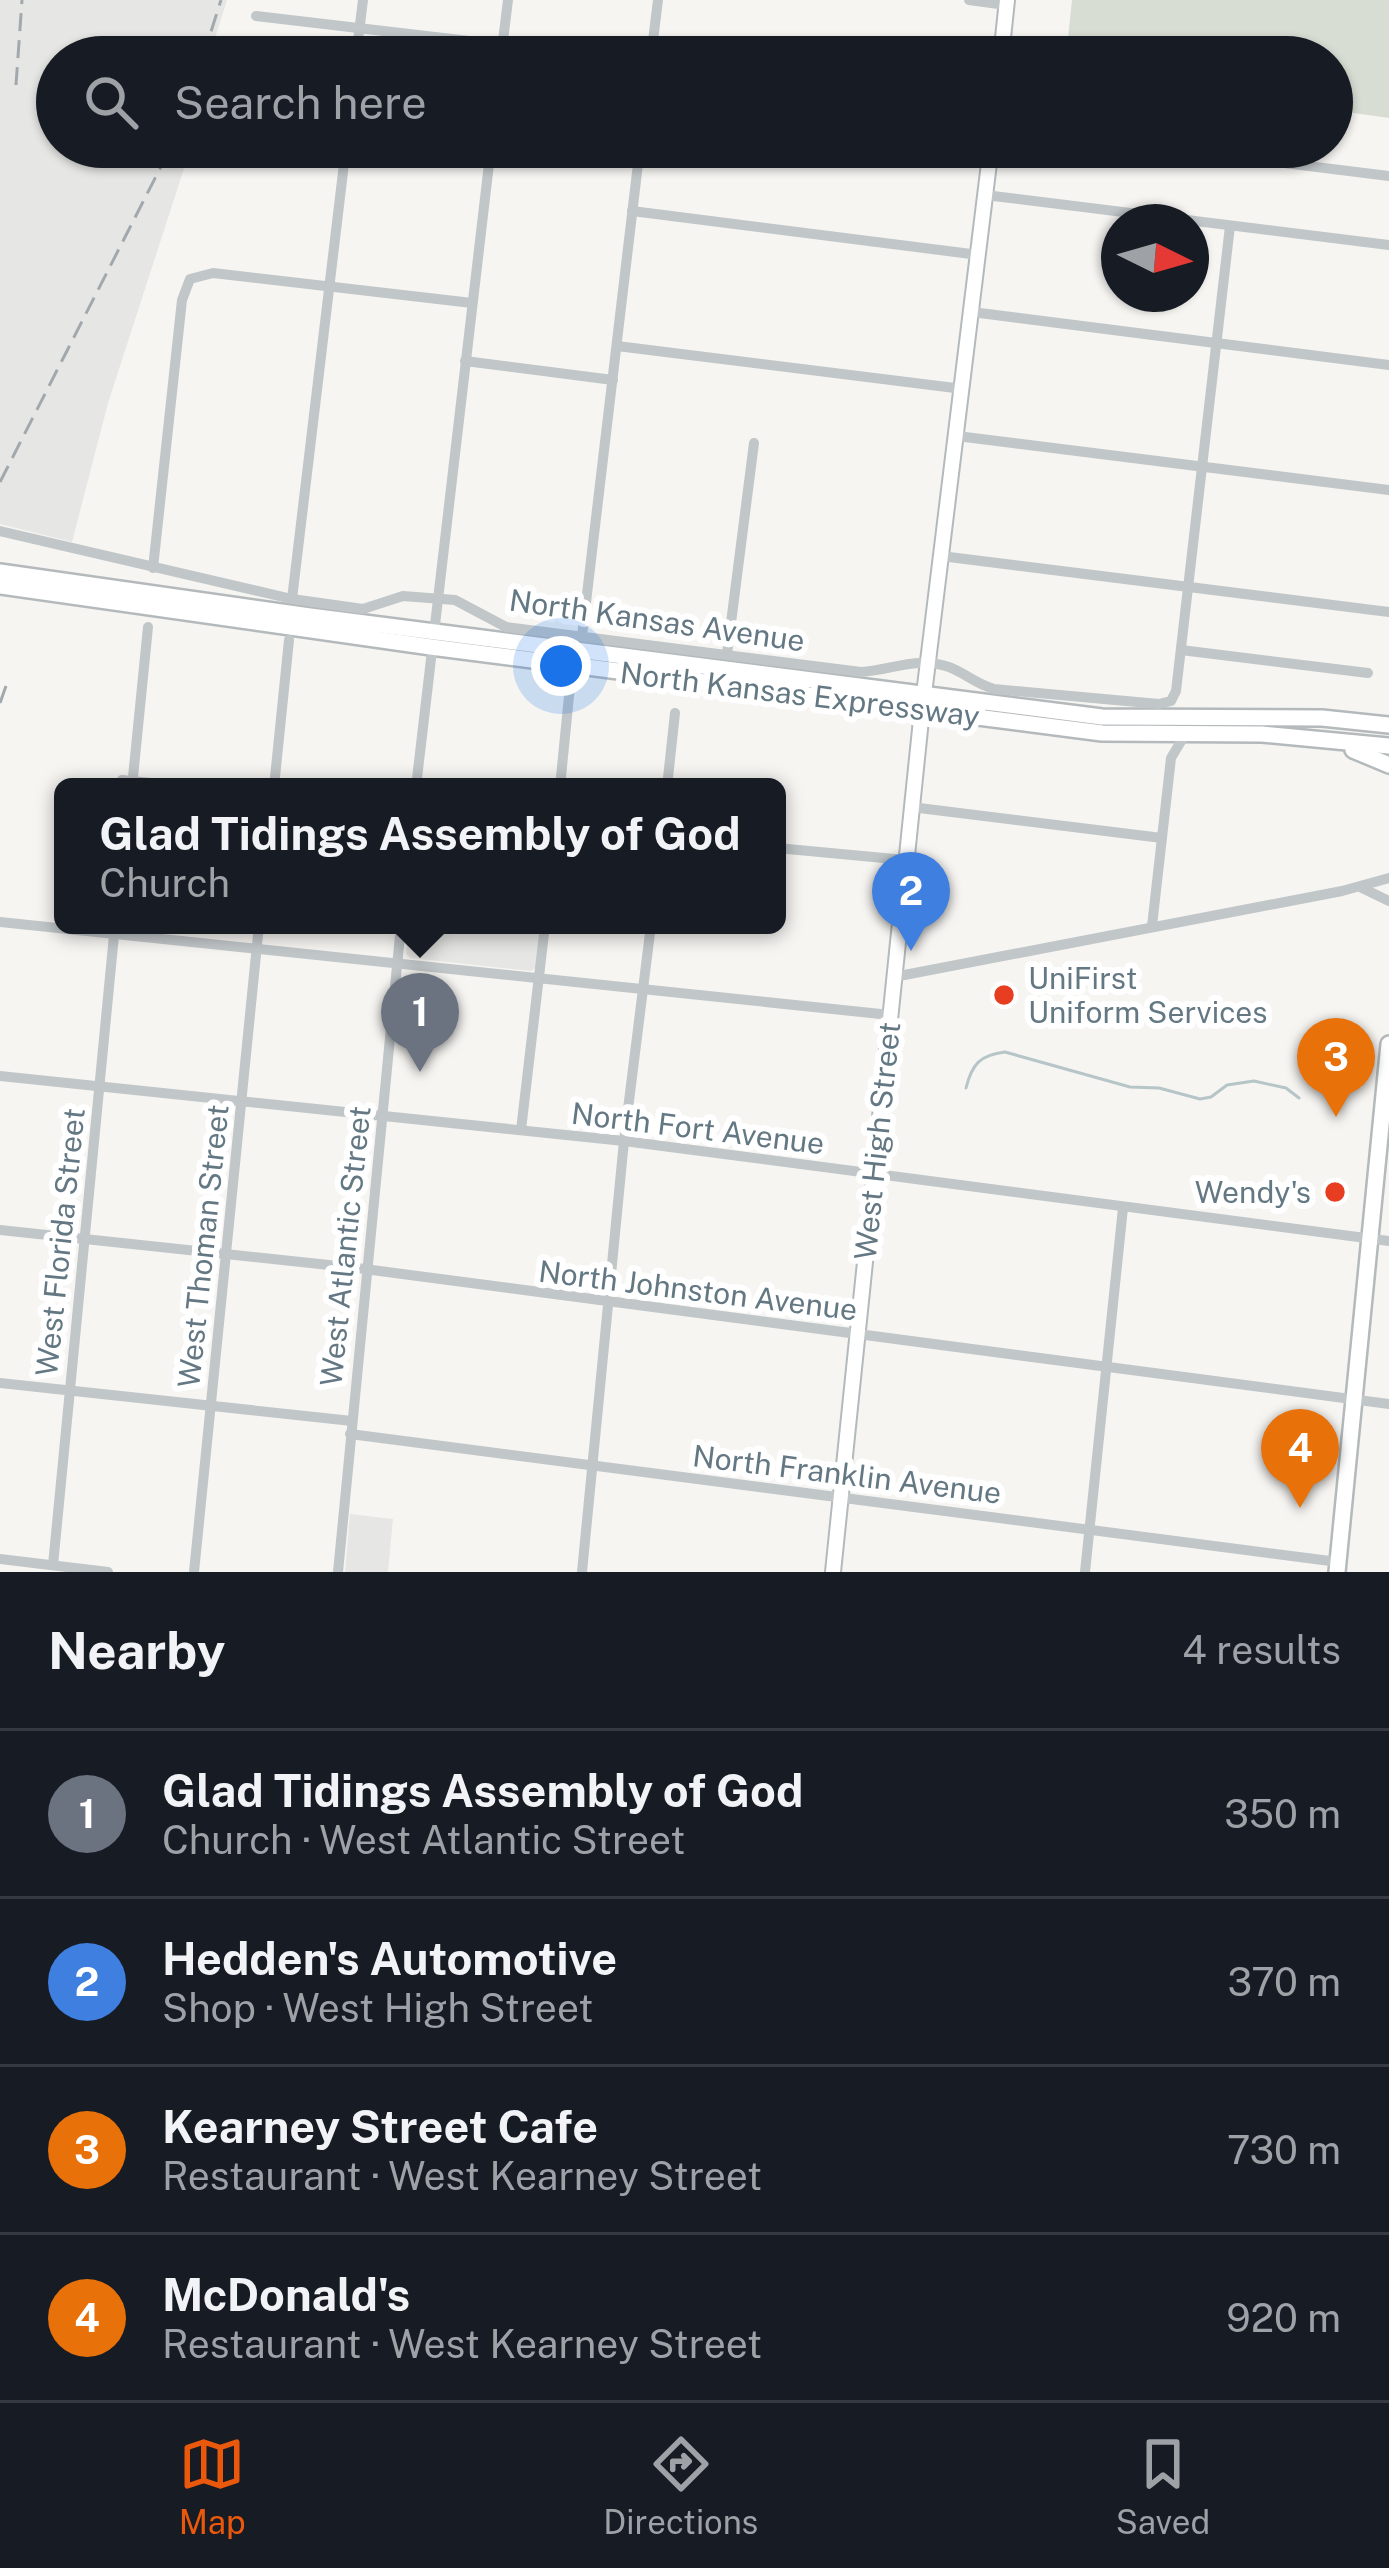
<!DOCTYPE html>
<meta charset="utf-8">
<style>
body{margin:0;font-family:"Public Sans",sans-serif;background:#242831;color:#f1f3f6}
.compass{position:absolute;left:1101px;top:204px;width:108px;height:108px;border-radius:50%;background:#171b24;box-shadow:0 3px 9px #0004;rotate:95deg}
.you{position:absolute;left:561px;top:666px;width:42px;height:42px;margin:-30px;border:9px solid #fff;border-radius:50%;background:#1a73e8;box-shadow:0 0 0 18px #1a73e833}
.badge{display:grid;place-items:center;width:78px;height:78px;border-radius:50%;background:#ea580c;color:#fff;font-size:39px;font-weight:700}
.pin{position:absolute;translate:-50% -99px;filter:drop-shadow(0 3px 6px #0008)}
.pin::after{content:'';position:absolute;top:63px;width:42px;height:36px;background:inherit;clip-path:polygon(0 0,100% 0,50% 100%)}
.popup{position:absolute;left:54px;top:778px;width:732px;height:156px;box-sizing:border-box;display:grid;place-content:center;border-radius:18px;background:#171b24;filter:drop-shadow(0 3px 9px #0005);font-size:39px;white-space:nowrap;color:#9ea1a6}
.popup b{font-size:45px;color:#f1f3f6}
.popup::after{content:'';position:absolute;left:50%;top:100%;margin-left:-24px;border:24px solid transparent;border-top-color:#171b24}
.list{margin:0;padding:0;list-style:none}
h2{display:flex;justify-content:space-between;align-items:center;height:156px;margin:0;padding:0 48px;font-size:51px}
h2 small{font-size:39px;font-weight:400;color:#9ea1a6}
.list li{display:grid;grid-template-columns:78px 1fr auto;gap:36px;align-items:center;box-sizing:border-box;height:168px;padding:0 48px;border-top:3px solid #363941}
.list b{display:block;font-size:45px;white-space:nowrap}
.list p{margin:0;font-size:39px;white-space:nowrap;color:#9ea1a6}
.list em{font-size:39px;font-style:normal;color:#9ea1a6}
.icon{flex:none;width:66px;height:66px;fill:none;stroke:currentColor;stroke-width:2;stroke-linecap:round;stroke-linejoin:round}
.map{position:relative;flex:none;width:1389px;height:1572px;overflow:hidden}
.search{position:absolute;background:#171b24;box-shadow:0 3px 9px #0004;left:36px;right:36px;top:36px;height:132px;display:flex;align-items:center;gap:30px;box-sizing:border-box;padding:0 42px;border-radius:66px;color:#9ea1a6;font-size:45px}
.sheet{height:828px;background:#171b24}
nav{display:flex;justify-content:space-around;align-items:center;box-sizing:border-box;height:168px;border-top:3px solid #363941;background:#171b24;font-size:33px;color:#9ea1a6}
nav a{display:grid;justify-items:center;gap:6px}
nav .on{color:#ea580c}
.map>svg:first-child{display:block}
.built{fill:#e6e7e5}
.green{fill:#d7ddd3}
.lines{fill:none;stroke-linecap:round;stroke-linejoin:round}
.stream{stroke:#b6c5c7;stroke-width:3}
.secondary-casing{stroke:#b3b9bd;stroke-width:18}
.primary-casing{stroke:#b4b9bc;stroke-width:20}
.street{stroke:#c1c6c8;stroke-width:10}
.secondary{stroke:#fff;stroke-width:14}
.primary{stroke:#fff;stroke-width:15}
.rail{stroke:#a1a9ae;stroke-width:3;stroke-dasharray:18 9;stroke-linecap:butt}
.poi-dot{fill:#e73d20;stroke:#fff;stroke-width:4.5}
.labels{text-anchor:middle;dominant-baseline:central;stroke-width:12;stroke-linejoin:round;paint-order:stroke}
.street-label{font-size:30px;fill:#647884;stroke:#fff}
.poi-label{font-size:30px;fill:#647884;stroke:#fff;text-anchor:start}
</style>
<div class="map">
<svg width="1389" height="1572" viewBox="0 0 1389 1572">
<rect width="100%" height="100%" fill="#f6f5f2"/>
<g class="built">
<polygon points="0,0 227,0 209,57 57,57 57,147 191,147 108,403 72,542 0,524"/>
<polygon points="409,925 540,925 535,968 531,971 410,958 406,954"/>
<polygon points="350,1514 393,1519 388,1572 345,1572"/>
</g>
<polygon class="green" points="1072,0 1389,0 1389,118 1332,110 1332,57 1066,57"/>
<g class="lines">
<path class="stream" d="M966 1088C972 1064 980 1055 1005 1052L1130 1087 1159 1088 1200 1099 1211 1097 1227 1085 1254 1081 1286 1088 1299 1098"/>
<defs>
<g id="secondary">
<polyline points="1001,57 1007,0"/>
<polyline points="889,699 917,700 924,694 991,147"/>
<polyline points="833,1572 922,710 929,705 955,705"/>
</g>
<g id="primary">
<polyline points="0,572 310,616 1102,717 1322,718 1389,725"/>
<polyline points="0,586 431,647 1102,733 1262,734 1389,746"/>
<polyline points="1353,750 1389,765"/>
<polyline points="1337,1572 1389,1044"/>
</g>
</defs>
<use href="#secondary" class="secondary-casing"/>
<use href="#primary" class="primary-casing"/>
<g class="street">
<polyline points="969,0 1006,5"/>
<polyline points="256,16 503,45"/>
<polyline points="356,57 363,0"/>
<polyline points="501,57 508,0"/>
<polyline points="651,57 658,0"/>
<polyline points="1155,147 1389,176"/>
<polyline points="985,195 1389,245"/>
<polyline points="632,211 979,255"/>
<polyline points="972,312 1389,365"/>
<polyline points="617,346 963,389"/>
<polyline points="465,361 613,380"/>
<polyline points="957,436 1389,490"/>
<path d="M0 531 292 599 363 609 403 596 455 600 506 627 861 672C894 670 914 656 949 667 965 673 976 684 994 689L1159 704 1171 701 1176 691 1230 226"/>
<polyline points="941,556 1389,612"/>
<polyline points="153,568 182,300 190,279 213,273 472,303"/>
<polyline points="292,599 346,147"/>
<polyline points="582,636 640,147"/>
<polyline points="1181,650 1368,673"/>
<polyline points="727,654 754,443"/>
<polyline points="122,780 189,787"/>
<polyline points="132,787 148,627"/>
<polyline points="274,787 289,640"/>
<polyline points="416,787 491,147"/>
<polyline points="560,787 570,686"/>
<polyline points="667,787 675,713"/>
<polyline points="911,807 1162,838"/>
<polyline points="777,848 905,860"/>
<polyline points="1362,888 1389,901"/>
<polyline points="0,922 890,1015"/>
<polyline points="1152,926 1171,758 1186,733"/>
<polyline points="894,977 1342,891 1389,878"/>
<polyline points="0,1076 624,1141 1389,1241"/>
<polyline points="521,1130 545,925"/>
<polyline points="0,1230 357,1268 1389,1404"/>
<polyline points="0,1383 352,1421"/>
<polyline points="350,1434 1338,1562"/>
<polyline points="0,1559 108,1572"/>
<polyline points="53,1565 115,925"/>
<polyline points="194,1572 259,925"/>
<polyline points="338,1572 401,925"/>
<polyline points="582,1572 624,1141 651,925"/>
<polyline points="1085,1572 1123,1208"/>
</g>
<use href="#secondary" class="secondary"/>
<use href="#primary" class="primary"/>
<g class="rail">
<polyline points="203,57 221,0"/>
<polyline points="16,85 22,0"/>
<polyline points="0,482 171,147"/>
<polyline points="0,703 6,686"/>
</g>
</g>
<g class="poi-dot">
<circle cx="1004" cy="995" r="12"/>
<circle cx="1335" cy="1192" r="12"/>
</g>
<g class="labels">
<g class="street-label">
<text transform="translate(657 620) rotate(8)">North Kansas Avenue</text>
<text transform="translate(800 694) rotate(7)">North Kansas Expressway</text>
<text transform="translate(698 1128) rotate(7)">North Fort Avenue</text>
<text transform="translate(877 1141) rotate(-84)">West High Street</text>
<text transform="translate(60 1242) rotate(-84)">West Florida Street</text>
<text transform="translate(203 1246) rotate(-84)">West Thoman Street</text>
<text transform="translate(345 1246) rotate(-84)">West Atlantic Street</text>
<text transform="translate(698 1290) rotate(7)">North Johnston Avenue</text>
<text transform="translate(847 1474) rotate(7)">North Franklin Avenue</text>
</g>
<g class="poi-label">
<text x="1028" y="978">UniFirst<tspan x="1028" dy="34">Uniform Services</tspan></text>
<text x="1311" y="1192" text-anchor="end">Wendy's</text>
</g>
</g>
</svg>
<svg class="compass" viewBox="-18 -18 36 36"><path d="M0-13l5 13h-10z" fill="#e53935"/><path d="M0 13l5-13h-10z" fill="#9ea1a6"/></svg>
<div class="you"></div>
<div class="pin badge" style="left:420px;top:1072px;background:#6b7280">1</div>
<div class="popup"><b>Glad Tidings Assembly of God</b>Church</div>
<div class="pin badge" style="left:911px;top:951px;background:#3f7fe0">2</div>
<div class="pin badge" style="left:1336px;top:1117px;background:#e8710a">3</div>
<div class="pin badge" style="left:1300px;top:1508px;background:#e8710a">4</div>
<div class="search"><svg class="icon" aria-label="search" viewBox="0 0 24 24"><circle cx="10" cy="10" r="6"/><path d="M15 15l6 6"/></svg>Search here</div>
</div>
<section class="sheet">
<h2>Nearby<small>4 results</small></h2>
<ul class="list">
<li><span class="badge" style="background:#6b7280">1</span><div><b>Glad Tidings Assembly of God</b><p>Church · West Atlantic Street</p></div><em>350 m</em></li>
<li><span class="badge" style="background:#3f7fe0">2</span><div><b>Hedden's Automotive</b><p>Shop · West High Street</p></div><em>370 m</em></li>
<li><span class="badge" style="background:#e8710a">3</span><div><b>Kearney Street Cafe</b><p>Restaurant · West Kearney Street</p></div><em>730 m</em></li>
<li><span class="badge" style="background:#e8710a">4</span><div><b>McDonald's</b><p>Restaurant · West Kearney Street</p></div><em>920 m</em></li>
</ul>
</section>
<nav>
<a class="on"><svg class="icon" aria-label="map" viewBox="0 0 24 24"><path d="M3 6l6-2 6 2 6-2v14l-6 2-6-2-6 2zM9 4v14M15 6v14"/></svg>Map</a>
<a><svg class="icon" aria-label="directions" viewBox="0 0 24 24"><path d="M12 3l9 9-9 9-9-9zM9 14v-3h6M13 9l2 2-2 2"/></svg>Directions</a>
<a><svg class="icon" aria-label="saved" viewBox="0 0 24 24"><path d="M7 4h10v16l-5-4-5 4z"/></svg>Saved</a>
</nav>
